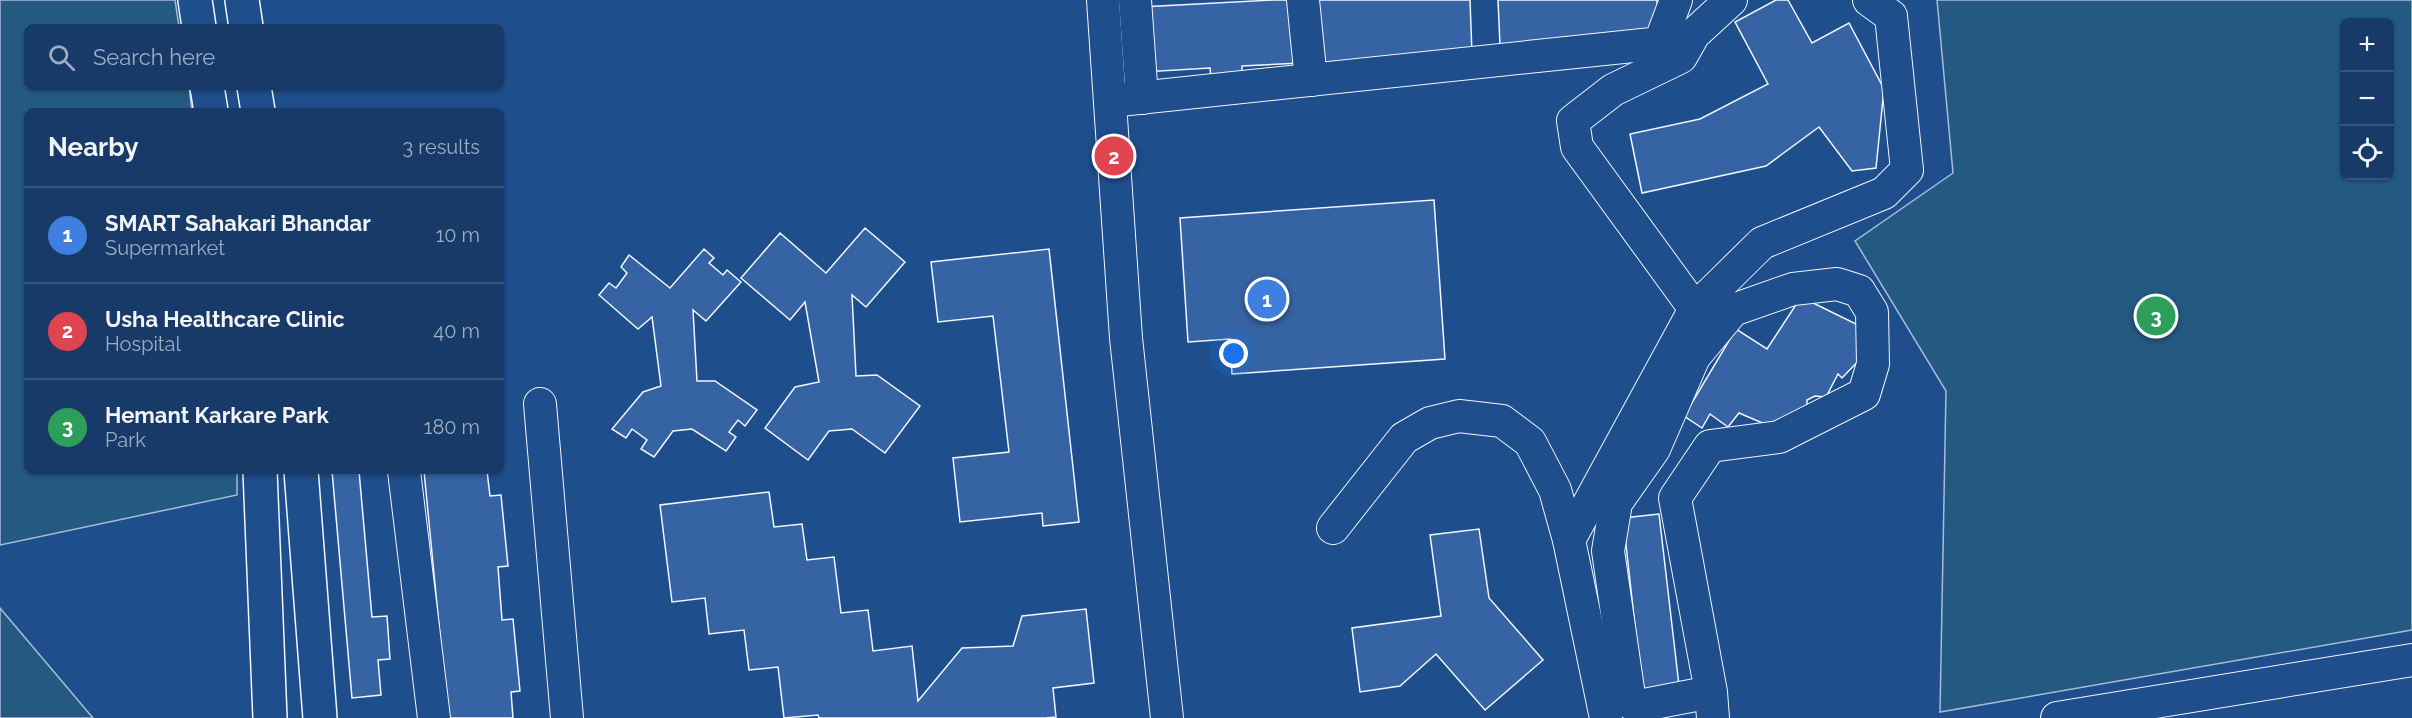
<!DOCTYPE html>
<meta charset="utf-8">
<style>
body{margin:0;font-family:Raleway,sans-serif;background:#20416f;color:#f1f3f6}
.controls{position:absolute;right:18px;top:18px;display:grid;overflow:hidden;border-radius:9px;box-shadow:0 2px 4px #0004}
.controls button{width:54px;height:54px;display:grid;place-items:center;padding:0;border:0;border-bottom:2px solid #36547d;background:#173a69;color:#f1f3f6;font:30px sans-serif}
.you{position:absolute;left:1234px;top:354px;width:21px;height:21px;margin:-15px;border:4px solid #fff;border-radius:50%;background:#1a73e8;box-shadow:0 0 0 9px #1a73e833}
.badge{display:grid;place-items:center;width:39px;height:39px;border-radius:50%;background:#8c9099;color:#fff;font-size:20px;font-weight:700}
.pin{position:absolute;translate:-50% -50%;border:3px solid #fff;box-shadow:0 2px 6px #0006}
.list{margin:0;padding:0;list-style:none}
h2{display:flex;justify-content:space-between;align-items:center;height:78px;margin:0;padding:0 24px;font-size:26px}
h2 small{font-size:20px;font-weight:400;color:#9eadc0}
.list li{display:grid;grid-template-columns:39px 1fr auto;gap:18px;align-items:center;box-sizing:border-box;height:96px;padding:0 24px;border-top:2px solid #36547d}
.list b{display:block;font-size:22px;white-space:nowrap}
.list p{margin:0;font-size:20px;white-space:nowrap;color:#9eadc0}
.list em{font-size:20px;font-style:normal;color:#9eadc0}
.icon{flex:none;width:33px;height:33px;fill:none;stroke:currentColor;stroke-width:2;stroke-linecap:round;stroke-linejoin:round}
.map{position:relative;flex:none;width:2412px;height:718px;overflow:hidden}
.search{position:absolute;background:#173a69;box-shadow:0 2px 4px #0004;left:24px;top:24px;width:480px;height:66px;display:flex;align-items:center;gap:15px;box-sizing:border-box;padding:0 21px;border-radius:9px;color:#9eadc0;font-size:22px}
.panel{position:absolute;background:#173a69;box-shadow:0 2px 4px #0004;left:24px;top:108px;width:480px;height:366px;border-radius:9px}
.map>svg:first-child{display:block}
.green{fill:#245a82;stroke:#a8bbd7;stroke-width:1.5;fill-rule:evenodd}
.building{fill:#3563a3;stroke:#f2f6ff;stroke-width:1.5}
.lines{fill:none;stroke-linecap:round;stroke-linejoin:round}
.minor-casing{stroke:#f2f6ff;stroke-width:34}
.secondary-casing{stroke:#f2f6ff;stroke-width:36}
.minor{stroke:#1f4e8c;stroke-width:32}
.secondary{stroke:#1f4e8c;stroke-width:33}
</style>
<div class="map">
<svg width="2412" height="718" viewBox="0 0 2412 718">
<rect width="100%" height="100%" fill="#1f4e8c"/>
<g class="green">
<polygon points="0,0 175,0 179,27 27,27 27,87 189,87 192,111 27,111 27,471 237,471 237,495 0,545"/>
<path d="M1937 0H2412V630L1940 712 1946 391 1855 241 1953 173ZM2390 22V176H2344V22Z"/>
<polygon points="0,608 93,718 0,718"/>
</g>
<g class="building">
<polygon points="1273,0 1298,0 1301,63 1242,66 1242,77 1211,79 1210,68 1143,72 1141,7"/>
<polygon points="1313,0 1470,0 1472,54 1314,63"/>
<polygon points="1498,0 1657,0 1659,37 1500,45"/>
<polygon points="1776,0 1788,0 1812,43 1849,23 1884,89 1876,168 1852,171 1819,127 1766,166 1642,193 1630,134 1700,119 1768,84 1735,22"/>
<polygon points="1434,200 1445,359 1232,374 1230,339 1188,342 1180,218"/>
<polygon points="865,228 905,262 866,307 852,295 856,376 877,375 920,406 885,453 852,429 829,431 808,460 765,428 795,387 819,382 805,302 790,320 741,278 780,233 826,273"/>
<polygon points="704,249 714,258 709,263 723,275 727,270 741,282 706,321 693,310 697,381 715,381 757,410 745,426 738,420 729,432 736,437 726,451 692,429 673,431 654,457 641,449 647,440 632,429 626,438 612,429 643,392 661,386 652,317 638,329 599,295 609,283 616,288 627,273 621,267 629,255 670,288"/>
<polygon points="1049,249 1079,522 1043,526 1042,513 960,522 953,458 1009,452 993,316 938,322 931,262"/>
<polygon points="1801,297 1858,325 1864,355 1842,378 1838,374 1826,397 1815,396 1807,400 1807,406 1788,419 1767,425 1739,413 1728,427 1710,414 1702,428 1684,416 1736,329 1767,349"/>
<polygon points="332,471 359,471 372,617 387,616 390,659 378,660 381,695 352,698"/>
<polygon points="424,471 487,471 490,496 501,495 508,566 498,567 502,620 513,619 520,691 511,692 513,718 448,718"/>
<polygon points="769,492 774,527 802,524 807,560 834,557 841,613 868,610 873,651 912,646 918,701 962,648 1013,646 1022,616 1086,609 1094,683 1053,688 1056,717 1045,718 819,718 818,715 784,718 778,667 749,670 744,630 709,634 705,598 672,602 660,505"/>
<polygon points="1659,514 1680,694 1643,698 1623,518"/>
<polygon points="1479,529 1489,598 1543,660 1485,710 1436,654 1400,686 1360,692 1352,628 1441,616 1430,535"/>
</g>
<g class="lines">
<defs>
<g id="minor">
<polyline points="1103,0 1126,338 1167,718"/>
<polyline points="1135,0 1142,98"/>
<polyline points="1303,0 1311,80"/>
<polyline points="1110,101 1652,44 1661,40 1676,0"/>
<polyline points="1695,309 1577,147 1573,121 1613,90 1681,57 1694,34 1731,0"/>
<polyline points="540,404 567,718"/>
<polyline points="404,471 434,718"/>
<polyline points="1333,528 1404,438 1430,423 1459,416 1502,421 1530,442 1555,490 1569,540 1606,718"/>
<polyline points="1569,540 1695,309 1762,243 1884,193 1907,170 1891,16 1869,0"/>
<polyline points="1711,692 1644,705 1630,703 1608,551 1616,503 1654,449 1694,357 1733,310 1793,289 1837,284 1859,291 1872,312 1873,364 1864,394 1779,437 1710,446 1675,498 1711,692 1713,718"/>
<polyline points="2057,718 2412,660"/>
</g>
<g id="secondary">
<polyline points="195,0 199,27"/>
<polyline points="242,0 246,27"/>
<polyline points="207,87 211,111"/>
<polyline points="254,87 258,111"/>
<polyline points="260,471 270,718"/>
<polyline points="301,471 320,718"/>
</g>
</defs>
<use href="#minor" class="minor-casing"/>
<use href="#secondary" class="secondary-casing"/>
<use href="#minor" class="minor"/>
<use href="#secondary" class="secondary"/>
</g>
</svg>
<div class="controls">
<button>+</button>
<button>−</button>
<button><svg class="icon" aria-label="locate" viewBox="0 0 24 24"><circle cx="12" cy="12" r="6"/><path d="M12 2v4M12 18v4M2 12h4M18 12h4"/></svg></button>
</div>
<div class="you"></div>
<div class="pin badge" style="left:1267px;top:299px;background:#3f7fe0">1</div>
<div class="pin badge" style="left:1114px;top:156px;background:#e0444e">2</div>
<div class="pin badge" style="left:2156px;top:316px;background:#2e9e5b">3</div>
<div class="search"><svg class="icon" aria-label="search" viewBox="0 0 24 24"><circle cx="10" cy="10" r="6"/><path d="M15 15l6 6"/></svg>Search here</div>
<section class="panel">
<h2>Nearby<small>3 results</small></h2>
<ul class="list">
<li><span class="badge" style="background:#3f7fe0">1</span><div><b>SMART Sahakari Bhandar</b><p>Supermarket</p></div><em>10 m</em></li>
<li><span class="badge" style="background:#e0444e">2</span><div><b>Usha Healthcare Clinic</b><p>Hospital</p></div><em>40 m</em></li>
<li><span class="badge" style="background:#2e9e5b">3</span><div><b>Hemant Karkare Park</b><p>Park</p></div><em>180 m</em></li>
</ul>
</section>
</div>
